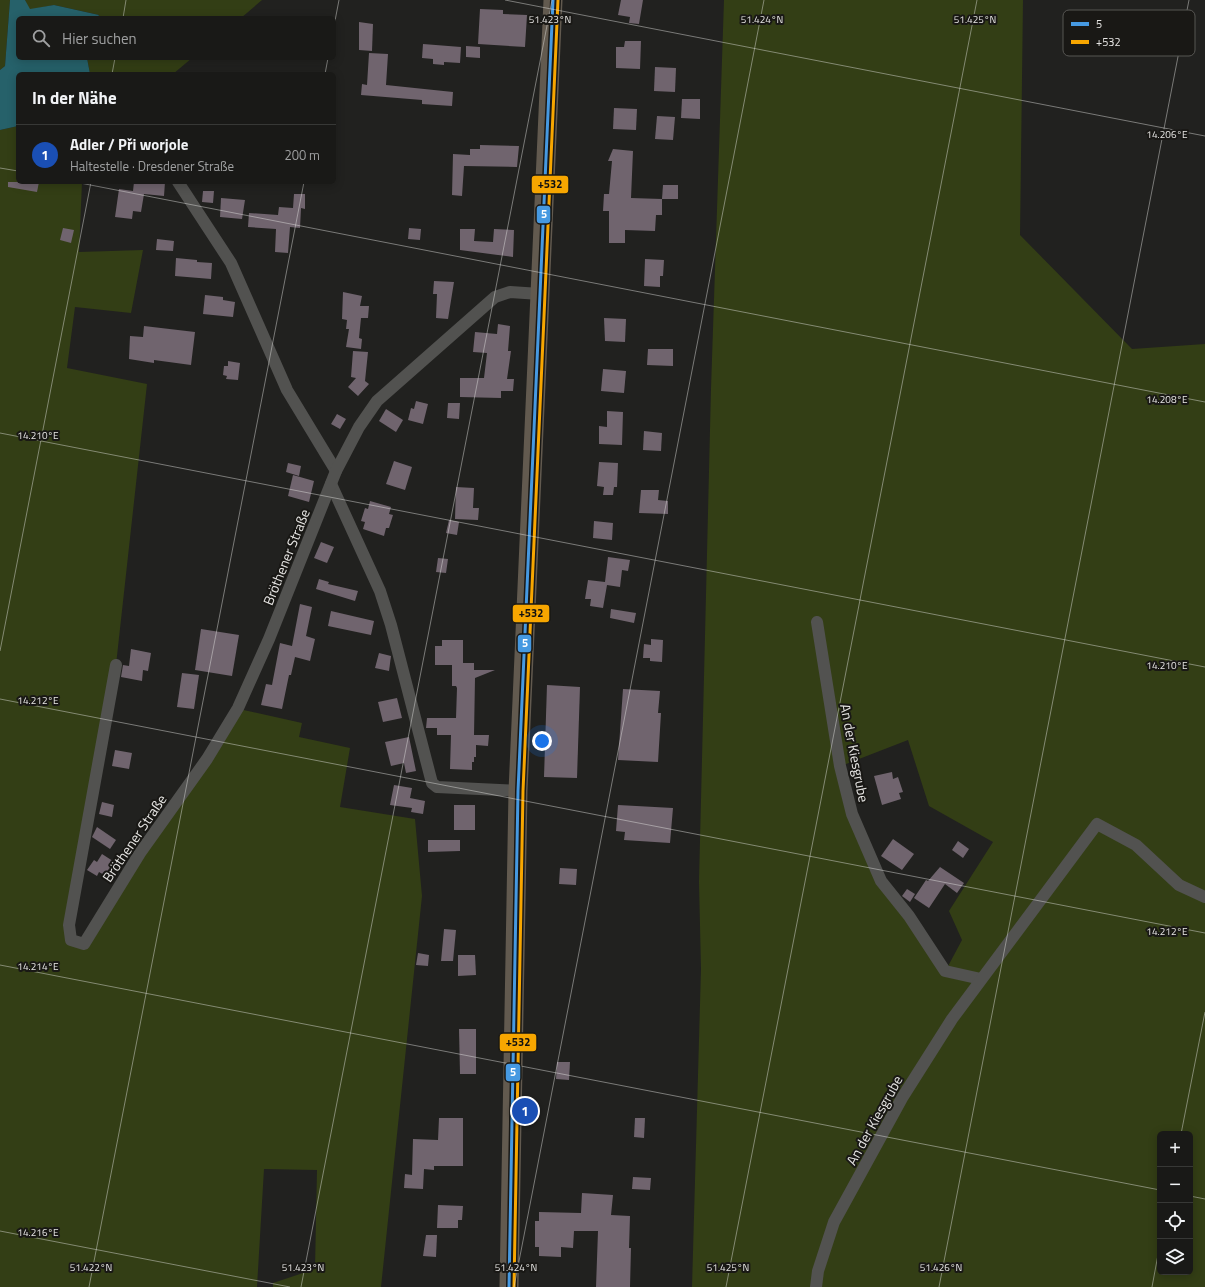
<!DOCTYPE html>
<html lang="de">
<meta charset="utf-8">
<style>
body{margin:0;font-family:"Titillium Web",sans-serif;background:#222220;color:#f1f3f6}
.controls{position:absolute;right:12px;bottom:12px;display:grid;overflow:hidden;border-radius:6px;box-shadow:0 2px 10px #0003}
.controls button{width:36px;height:36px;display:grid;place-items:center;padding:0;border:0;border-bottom:1px solid #373836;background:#191917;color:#f1f3f6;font:20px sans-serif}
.you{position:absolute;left:542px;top:741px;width:14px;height:14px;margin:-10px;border:3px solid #fff;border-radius:50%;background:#1a73e8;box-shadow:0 0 0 6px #1a73e833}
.badge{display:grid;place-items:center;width:26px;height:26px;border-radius:50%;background:#1a73e8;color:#fff;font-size:13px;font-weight:700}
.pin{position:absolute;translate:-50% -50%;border:2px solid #fff;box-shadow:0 1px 4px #0006}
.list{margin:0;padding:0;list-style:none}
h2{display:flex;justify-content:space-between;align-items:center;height:52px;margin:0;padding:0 16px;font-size:17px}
h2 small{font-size:13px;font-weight:400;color:#9fa0a1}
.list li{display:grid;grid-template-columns:26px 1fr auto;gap:12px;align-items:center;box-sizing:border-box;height:60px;padding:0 16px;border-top:1px solid #373836}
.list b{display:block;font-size:15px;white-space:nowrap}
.list p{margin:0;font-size:13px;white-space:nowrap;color:#9fa0a1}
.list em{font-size:13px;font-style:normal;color:#9fa0a1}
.icon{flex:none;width:22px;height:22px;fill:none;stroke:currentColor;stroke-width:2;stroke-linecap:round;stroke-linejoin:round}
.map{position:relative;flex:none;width:1205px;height:1287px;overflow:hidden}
.search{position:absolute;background:#191917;box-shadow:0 2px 10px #0003;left:16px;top:16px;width:320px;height:44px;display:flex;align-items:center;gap:10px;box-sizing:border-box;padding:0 14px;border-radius:6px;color:#9fa0a1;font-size:15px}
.panel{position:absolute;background:#191917;box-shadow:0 2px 10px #0003;left:16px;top:72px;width:320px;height:112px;border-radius:6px}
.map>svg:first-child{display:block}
.green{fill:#333e15;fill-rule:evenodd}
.water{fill:#26616a}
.building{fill:#70646e}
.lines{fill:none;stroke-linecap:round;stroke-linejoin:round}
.street{stroke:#525250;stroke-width:12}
.primary{stroke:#625a4f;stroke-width:19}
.bus-1-casing{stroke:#191815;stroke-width:6}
.bus-2-casing{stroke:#191815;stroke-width:6}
.bus-1{stroke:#4699e1;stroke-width:3}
.bus-2{stroke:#f7a600;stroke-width:3}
.ticks{fill:none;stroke:#e7e6e4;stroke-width:1;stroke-opacity:0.45}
.labels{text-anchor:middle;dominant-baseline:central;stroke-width:4;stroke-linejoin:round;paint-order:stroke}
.street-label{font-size:14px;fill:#e7e6e4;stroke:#191815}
.key{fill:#191815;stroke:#575653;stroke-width:1}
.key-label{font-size:11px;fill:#e7e6e4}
.ticks-label{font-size:10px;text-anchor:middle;fill:#e7e6e4;stroke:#191815;stroke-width:4;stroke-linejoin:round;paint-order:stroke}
.line-badge{stroke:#191815;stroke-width:1.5}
.badge-label{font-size:11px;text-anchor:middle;font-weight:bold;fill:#fff}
.pale-badge-label{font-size:11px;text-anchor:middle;font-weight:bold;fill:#111}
</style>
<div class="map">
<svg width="1205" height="1287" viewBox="0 0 1205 1287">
<rect width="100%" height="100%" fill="#21211f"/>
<g class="green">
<polygon points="0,0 10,0 5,66 0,70"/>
<polygon points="25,0 262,0 241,18 97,18 99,15 54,5 29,10"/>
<path d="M724 0H1023L1020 235 1132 349 1205 344V1287H692L701 969 699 882 711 389ZM908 740 929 806 993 842 949 911 962 940 946 970 881 881 841 766ZM1160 1134H1190V1272H1160Z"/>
<polygon points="87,58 192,58 173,74 90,74"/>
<polygon points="18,126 18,182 82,182 79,252 143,250 131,313 75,307 67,368 147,384 116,665 71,940 84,944 239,709 302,723 299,737 350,748 340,807 415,819 422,896 381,1287 273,1287 273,1283 315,1269 317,1170 264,1169 257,1287 0,1287 0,130"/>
</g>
<polygon class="water" points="10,0 25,0 30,9 54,5 99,15 97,18 18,18 18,58 87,58 90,74 18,74 18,126 0,130 0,70 5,66"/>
<g class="building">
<polygon points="621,0 643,0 639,24 629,23 630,17 618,15"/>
<polygon points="480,9 503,10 503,14 527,15 525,47 478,44"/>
<polygon points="359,22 373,24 372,51 359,50"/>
<polygon points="625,41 641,41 640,69 616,68 616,47 624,47"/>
<polygon points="423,44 461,47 460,63 444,62 444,65 433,64 433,59 422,58"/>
<polygon points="466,46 480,47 480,58 466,57"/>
<polygon points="369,53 388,54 386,85 453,92 452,106 422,104 422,100 361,95 362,84 367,85"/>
<polygon points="655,67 676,68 675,92 654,91"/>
<polygon points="682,99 700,99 700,119 681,118"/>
<polygon points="614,108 637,109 636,130 613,129"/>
<polygon points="657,116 675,117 673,140 655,139"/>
<polygon points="480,145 519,146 517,167 464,166 462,196 452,195 453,154 470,155 470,149 480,149"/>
<polygon points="613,149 633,151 631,198 662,199 662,215 656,215 655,231 625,230 625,243 609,243 609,211 603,211 604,194 609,194 612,161 608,161"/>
<polygon points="8,182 39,182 37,192 8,187"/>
<polygon points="134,182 165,182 164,196 144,194 141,212 133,211 132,219 115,217 119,189 133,191"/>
<polygon points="663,185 678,185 678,199 662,199"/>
<polygon points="203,191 214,191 213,203 202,202"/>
<polygon points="294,194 305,194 305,209 301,208 300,228 290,227 288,253 275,252 276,229 248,227 249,213 278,215 279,207 293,208"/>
<polygon points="221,198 245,200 242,219 220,217"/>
<polygon points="63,228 74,230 71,243 60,240"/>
<polygon points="409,228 421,229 420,240 408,239"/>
<polygon points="460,229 475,229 474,241 493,242 494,229 514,230 513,257 460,250"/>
<polygon points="157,239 174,241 173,251 156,250"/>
<polygon points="176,258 197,260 197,262 212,263 211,279 175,276"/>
<polygon points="645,259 664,260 663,276 660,276 660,287 644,286"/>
<polygon points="434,281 454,282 448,319 436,318 437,294 433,294"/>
<polygon points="343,292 362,296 360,306 369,306 368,318 361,318 359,338 362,339 361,349 346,347 349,329 346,329 347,320 342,319"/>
<polygon points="205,295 223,297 223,300 235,302 233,317 203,314"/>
<polygon points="604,318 626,319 625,342 605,341"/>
<polygon points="498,324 510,326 508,351 511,351 507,379 514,379 513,391 501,391 501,398 460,397 460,378 484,378 487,353 473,352 475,332 497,334"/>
<polygon points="144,326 195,332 191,365 154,360 154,363 129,359 130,336 143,337"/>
<polygon points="648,349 673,349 673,366 647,365"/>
<polygon points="353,351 368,352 365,381 369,384 358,396 348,387 356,378 351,377"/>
<polygon points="228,361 240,363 238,380 226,379 227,376 223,375 224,366 228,366"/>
<polygon points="603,369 626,371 624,393 601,391"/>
<polygon points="416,401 428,404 423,424 408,420 411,408 414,409"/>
<polygon points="448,403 460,403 459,419 447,418"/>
<polygon points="386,409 403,420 396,432 379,421"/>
<polygon points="607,411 623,412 622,445 599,444 599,426 607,427"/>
<polygon points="337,414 346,419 340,429 331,424"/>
<polygon points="644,431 662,433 661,451 643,450"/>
<polygon points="394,461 412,467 405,490 386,484"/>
<polygon points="599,462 618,463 617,487 614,487 613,495 603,495 604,487 597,486"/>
<polygon points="288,463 301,466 299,476 286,472"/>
<polygon points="293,475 314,481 309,502 288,496"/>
<polygon points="456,487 474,488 473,508 479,508 478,520 455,519"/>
<polygon points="641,490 659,490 658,500 668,501 668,514 639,513"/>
<polygon points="370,501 391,507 389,514 393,515 389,528 386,528 384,536 363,529 365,522 361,521 365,508 368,509"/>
<polygon points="449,520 459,522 457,535 446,533"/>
<polygon points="594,521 613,523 612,540 593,538"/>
<polygon points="321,542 334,547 327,563 314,558"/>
<polygon points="608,557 630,560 628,571 622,570 620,587 607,585 603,608 590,606 591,599 585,599 588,580 605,582"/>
<polygon points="438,558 448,559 446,573 436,572"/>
<polygon points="319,579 329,582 328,584 358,591 355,601 316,589"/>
<polygon points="300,604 312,607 306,636 315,639 310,661 295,657 291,675 289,675 282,709 261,705 266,684 272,685 280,643 292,646"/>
<polygon points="611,609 636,613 634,623 610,618"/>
<polygon points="331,611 374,621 371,635 328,626"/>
<polygon points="201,629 239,635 232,676 195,670"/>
<polygon points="651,639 663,640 662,662 650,661 650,658 643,658 644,644 651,645"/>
<polygon points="442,640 463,640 463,663 474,663 474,670 495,670 475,678 474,735 489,735 488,746 476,745 476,757 474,757 474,762 472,762 472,770 450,769 451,735 437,735 437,728 426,728 427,718 456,718 457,688 456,686 452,686 452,665 435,665 435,646 442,646"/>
<polygon points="131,649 151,653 148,671 143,670 142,681 121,677 123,665 129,666"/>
<polygon points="379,653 391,656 389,671 375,668"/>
<polygon points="182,673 199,675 194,709 177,707"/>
<polygon points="547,685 580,687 577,778 544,777"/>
<polygon points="623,689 660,691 658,713 661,713 658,762 618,760"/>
<polygon points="397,698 402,718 383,722 378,702"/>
<polygon points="409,737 416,771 406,773 404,763 391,766 385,742"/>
<polygon points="115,750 132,753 129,769 112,766"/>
<polygon points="892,772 893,779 898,777 903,792 899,793 901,799 882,805 874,776"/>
<polygon points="394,785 412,788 410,798 425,801 423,814 411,812 412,808 390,805"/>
<polygon points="102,802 114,805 112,817 99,814"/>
<rect x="454" y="805" width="21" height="25"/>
<polygon points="618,805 673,808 670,843 624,840 625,832 616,831"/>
<polygon points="97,827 116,840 110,849 92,837"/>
<polygon points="893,839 914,854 902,870 881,856"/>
<polygon points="428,840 460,840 460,851 428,852"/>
<polygon points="958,841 969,849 963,858 952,850"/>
<polygon points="102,854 116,863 108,877 99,872 97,876 87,870 94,860 97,862"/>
<polygon points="940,867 964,883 957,893 945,884 929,908 914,898 926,880 928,881"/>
<polygon points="560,868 577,869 576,885 559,884"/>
<polygon points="907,889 915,894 910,902 902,896"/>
<polygon points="444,929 456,930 453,961 441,961"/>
<polygon points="418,953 429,955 428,966 416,965"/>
<polygon points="458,955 475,955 476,975 458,976"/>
<polygon points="459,1029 476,1029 476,1074 460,1074"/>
<polygon points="557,1062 570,1062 569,1080 556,1079"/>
<polygon points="439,1118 463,1118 463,1166 434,1166 434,1170 424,1169 423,1189 404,1188 405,1174 412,1175 413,1139 438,1140"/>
<polygon points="635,1118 645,1118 644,1138 634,1137"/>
<polygon points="633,1177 651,1178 650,1190 632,1189"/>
<polygon points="582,1193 613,1195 611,1215 630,1216 629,1248 631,1248 630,1287 596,1287 598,1231 574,1231 573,1248 561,1247 561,1257 539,1256 539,1247 535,1247 535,1221 539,1221 539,1212 581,1213"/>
<polygon points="438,1205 463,1206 462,1220 458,1220 458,1228 437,1228"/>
<polygon points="426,1235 437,1235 436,1257 423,1256"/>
</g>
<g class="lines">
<g class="street">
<polyline points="178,182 231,263 287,390 336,471"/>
<polyline points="331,484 380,591 391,625 432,783 437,787 518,791"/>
<polyline points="817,622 840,766 852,814 881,881 909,916 945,971 981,979"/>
<polyline points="116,665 69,925 71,940 84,944 140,853 207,759 238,708 269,639 336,471 359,427 377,401 495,297 510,292 540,294"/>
<polyline points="816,1287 818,1271 834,1222 902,1098 952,1019 1097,824 1136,845 1179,885 1205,897"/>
</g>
<polyline class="primary" points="509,1287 518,791 553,0"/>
<defs>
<polyline id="bus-1" points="509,1287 518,791 553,0"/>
<polyline id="bus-2" points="514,1287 523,791 558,0"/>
</defs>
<use href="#bus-1" class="bus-1-casing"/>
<use href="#bus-2" class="bus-2-casing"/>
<use href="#bus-1" class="bus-1"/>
<use href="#bus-2" class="bus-2"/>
</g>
<path class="ticks" d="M505 0 1205 136M123 18 126 0M334 26 339 0M112 74 115 58M325 74 328 58M0 168 18 171M75 182 1205 402M0 433 1205 667M0 651 91 182M0 699 1205 933M0 965 1160 1190M1181 1134 1205 1012M1190 1196 1205 1199M0 1231 290 1287M89 1287 304 182M301 1287 552 0M514 1287 764 0M726 1287 977 0M939 1287 1189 0M1152 1287 1160 1244"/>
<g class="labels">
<g class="street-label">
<text transform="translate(286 557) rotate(-68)">Bröthener Straße</text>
<text transform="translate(855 753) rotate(79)">An der Kiesgrube</text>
<text transform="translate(134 838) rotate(-56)">Bröthener Straße</text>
<text transform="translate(874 1120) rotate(-61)">An der Kiesgrube</text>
</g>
</g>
<rect x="1063" y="10" width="132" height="46" rx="6" class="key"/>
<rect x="1071" y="22" width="18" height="4" fill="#4699e1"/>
<rect x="1071" y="40" width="18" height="4" fill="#f7a600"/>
<g class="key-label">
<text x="1096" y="28">5</text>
<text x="1096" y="46">+532</text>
</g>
<g class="ticks-label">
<text x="550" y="23">51.423°N</text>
<text x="762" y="23">51.424°N</text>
<text x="975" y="23">51.425°N</text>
<text x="1167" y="138">14.206°E</text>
<text x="1167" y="403">14.208°E</text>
<text x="38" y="439">14.210°E</text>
<text x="1167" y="669">14.210°E</text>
<text x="38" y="704">14.212°E</text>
<text x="1167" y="935">14.212°E</text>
<text x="38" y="970">14.214°E</text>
<text x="38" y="1236">14.216°E</text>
<text x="91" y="1271">51.422°N</text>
<text x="303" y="1271">51.423°N</text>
<text x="516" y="1271">51.424°N</text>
<text x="728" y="1271">51.425°N</text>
<text x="941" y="1271">51.426°N</text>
</g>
<g class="line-badge">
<rect x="531" y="175" width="38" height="19" rx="4" fill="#f7a600"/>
<rect x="536" y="205" width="15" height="19" rx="4" fill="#4699e1"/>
<rect x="512" y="604" width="38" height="19" rx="4" fill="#f7a600"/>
<rect x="517" y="634" width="15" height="19" rx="4" fill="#4699e1"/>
<rect x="499" y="1033" width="38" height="19" rx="4" fill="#f7a600"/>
<rect x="505" y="1063" width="16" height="19" rx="4" fill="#4699e1"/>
</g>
<g class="badge-label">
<text x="544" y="218">5</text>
<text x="525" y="647">5</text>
<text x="513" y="1076">5</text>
</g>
<g class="pale-badge-label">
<text x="550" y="188">+532</text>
<text x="531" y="617">+532</text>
<text x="518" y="1046">+532</text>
</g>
</svg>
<div class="controls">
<button>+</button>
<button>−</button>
<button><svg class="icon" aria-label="locate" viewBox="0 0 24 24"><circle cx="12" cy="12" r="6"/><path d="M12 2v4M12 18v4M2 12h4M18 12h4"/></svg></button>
<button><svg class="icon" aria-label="layers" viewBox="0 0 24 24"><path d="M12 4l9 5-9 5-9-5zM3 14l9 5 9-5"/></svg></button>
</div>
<div class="you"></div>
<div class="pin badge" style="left:525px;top:1111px;background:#1a4fb4">1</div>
<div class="search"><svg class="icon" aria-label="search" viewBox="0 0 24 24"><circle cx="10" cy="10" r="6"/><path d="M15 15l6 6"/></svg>Hier suchen</div>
<section class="panel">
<h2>In der Nähe<small></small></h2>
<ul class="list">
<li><span class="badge" style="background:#1a4fb4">1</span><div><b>Adler / Při worjole</b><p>Haltestelle · Dresdener Straße</p></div><em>200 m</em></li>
</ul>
</section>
</div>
